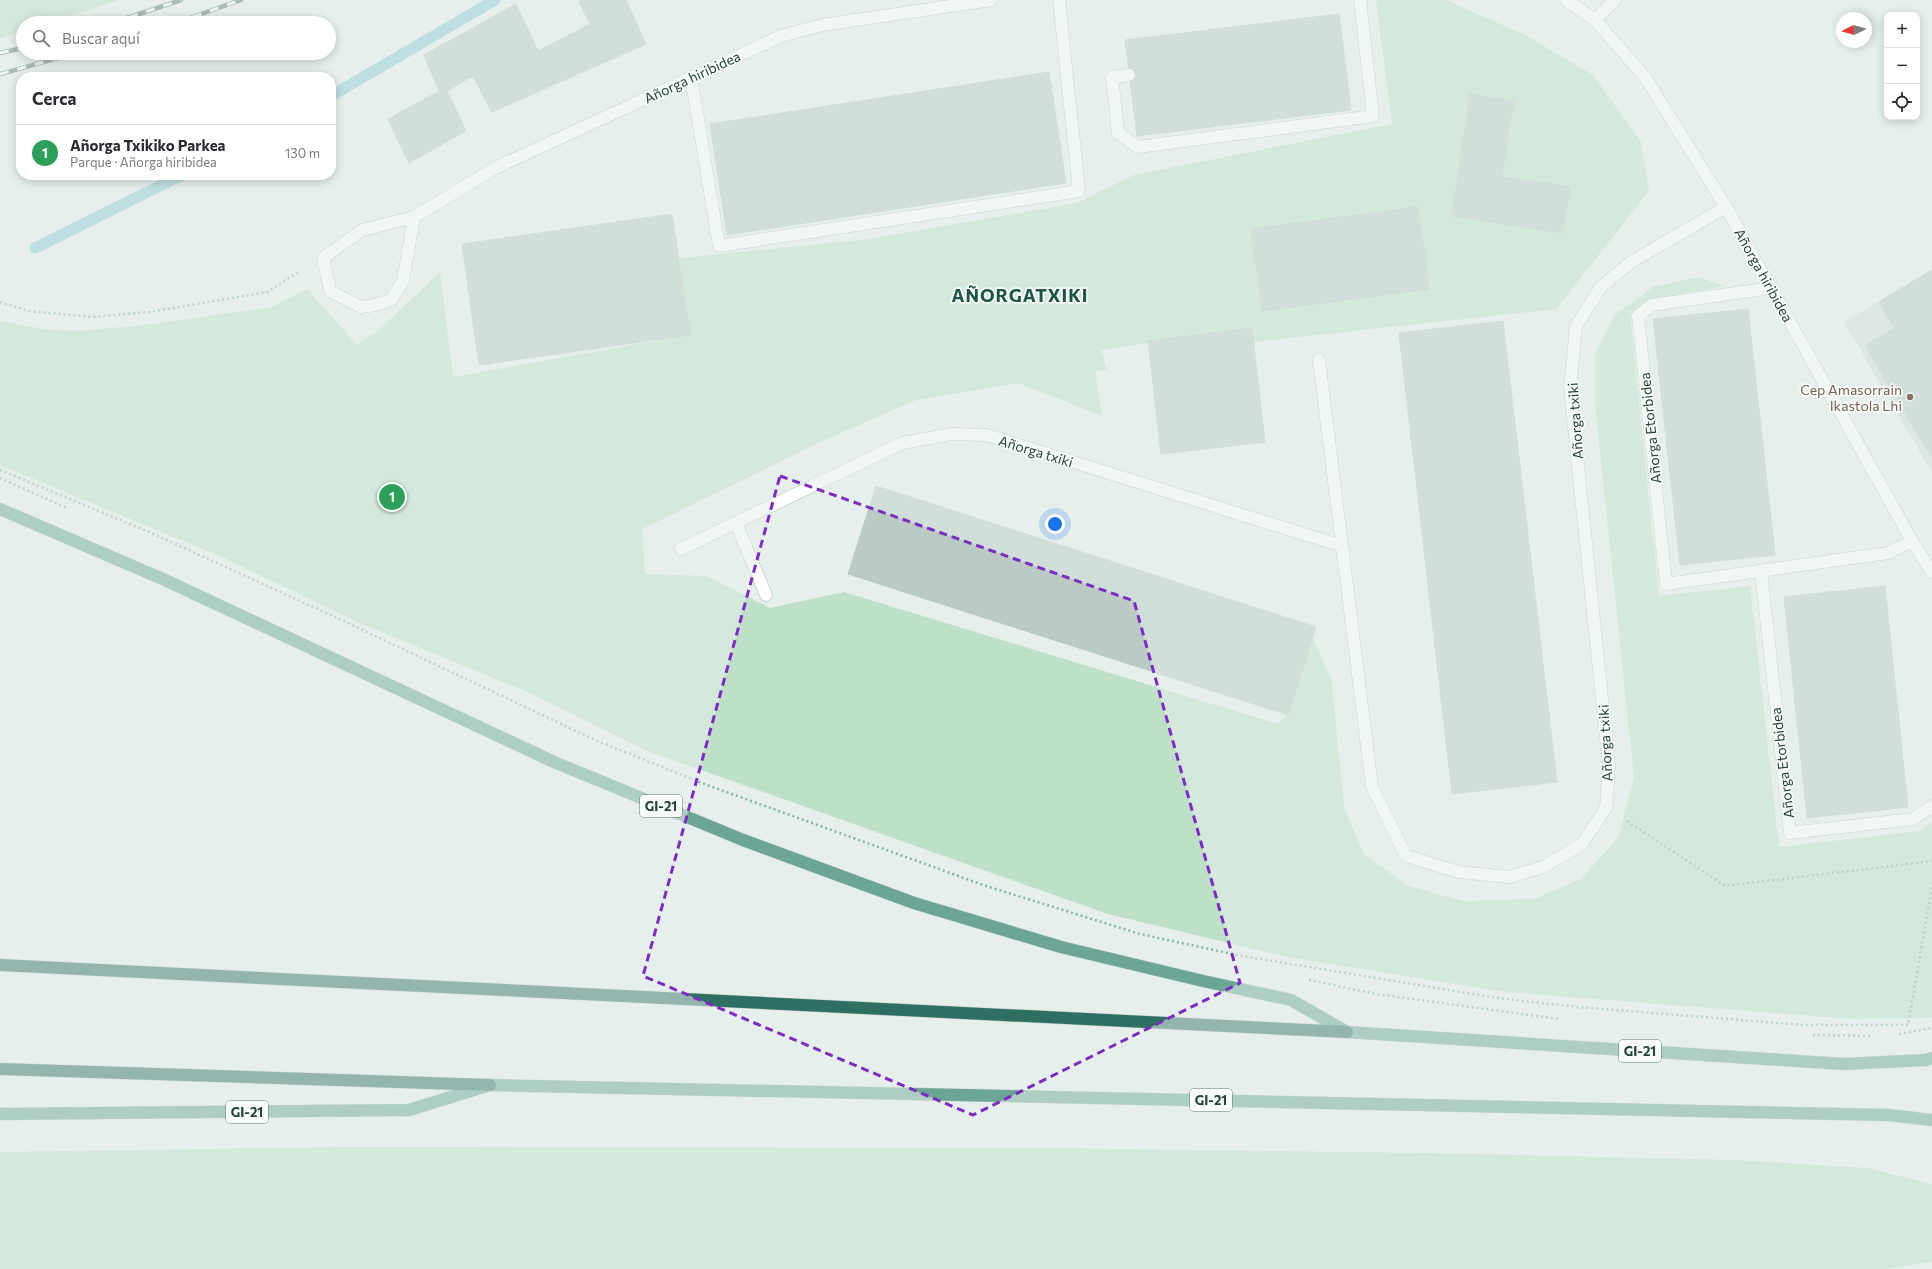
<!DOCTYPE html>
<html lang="es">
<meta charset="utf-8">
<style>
body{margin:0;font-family:Commissioner,sans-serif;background:#f2f2f3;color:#2b2b33}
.controls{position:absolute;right:12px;top:12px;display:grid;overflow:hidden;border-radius:8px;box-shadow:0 2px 10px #0003}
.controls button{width:36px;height:36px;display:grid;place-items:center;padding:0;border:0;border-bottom:1px solid #e1e1e2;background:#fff;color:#2b2b33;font:20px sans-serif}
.compass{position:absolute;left:1836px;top:12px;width:36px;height:36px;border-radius:50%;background:#fff;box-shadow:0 2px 10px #0003;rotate:264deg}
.you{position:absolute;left:1055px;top:524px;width:14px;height:14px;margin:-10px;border:3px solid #fff;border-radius:50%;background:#1a73e8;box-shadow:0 0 0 6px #1a73e833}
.badge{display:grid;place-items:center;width:26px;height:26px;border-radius:50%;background:#db2777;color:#fff;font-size:13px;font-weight:700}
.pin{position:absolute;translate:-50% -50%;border:2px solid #fff;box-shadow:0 1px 4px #0006}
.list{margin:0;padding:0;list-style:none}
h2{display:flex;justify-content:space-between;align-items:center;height:52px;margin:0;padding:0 16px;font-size:17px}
h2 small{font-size:13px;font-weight:400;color:#7c7c81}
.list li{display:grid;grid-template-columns:26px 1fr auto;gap:12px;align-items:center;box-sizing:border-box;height:56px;padding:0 16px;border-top:1px solid #e1e1e2}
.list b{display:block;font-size:15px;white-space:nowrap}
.list p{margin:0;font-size:13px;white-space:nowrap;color:#7c7c81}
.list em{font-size:13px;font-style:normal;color:#7c7c81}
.icon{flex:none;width:22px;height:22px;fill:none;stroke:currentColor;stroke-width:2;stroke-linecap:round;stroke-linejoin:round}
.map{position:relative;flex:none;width:1932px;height:1269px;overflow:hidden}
.search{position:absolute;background:#fff;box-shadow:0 2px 10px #0003;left:16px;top:16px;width:320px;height:44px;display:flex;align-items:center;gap:10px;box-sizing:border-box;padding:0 14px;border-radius:22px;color:#7c7c81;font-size:15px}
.panel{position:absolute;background:#fff;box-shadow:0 2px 10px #0003;left:16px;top:72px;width:320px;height:108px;border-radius:16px}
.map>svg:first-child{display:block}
.built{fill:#d4dfda}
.green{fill:#bfe0c8}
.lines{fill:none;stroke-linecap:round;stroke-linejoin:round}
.stream{stroke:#8ec9d4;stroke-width:11}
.building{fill:#bbcac4;stroke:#b8c9c2}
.lane-casing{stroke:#a8b8b2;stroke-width:13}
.street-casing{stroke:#a8b8b2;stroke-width:13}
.primary-casing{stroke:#c2cac8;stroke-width:13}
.highway-casing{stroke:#c2cac8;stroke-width:13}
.path{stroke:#86b3a5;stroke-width:2.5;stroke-dasharray:2 3;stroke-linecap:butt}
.lane{stroke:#fff;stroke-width:12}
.street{stroke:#fff;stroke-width:12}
.primary{stroke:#6aa596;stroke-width:12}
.highway{stroke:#2f6f62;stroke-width:12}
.rail-casing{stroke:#5f7d75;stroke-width:4.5}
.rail{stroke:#f7fbf9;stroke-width:3;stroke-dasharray:9;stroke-linecap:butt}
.marked{fill:none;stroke:#7b2cbf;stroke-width:3;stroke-dasharray:8 5;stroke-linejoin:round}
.education-dot{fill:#8d6e63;stroke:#f7fbf9;stroke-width:1.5}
.labels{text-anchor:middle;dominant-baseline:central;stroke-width:3.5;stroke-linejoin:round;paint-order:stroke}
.shield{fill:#f7fbf9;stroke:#637a73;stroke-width:1}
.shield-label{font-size:13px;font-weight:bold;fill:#24423a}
.street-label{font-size:14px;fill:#24423a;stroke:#f7fbf9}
.education-label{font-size:14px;fill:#785e54;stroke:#f7fbf9;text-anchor:end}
.district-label{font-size:18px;font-weight:bold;letter-spacing:1px;fill:#1f5548;stroke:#f7fbf9}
</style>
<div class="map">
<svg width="1932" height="1269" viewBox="0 0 1932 1269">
<rect width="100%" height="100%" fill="#e6efeb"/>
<polygon class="built" points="1932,269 1932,473 1844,322"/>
<g class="green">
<polygon points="0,0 118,0 46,23 23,23 23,31 0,38"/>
<polygon points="1376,0 1446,0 1527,36 1593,75 1641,142 1649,191 1556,309 1253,342 1251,328 1101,350 1107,370 1095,371 1102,416 1018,383 916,400 818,443 642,529 645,574 707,576 770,608 844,592 1278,724 1288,715 1312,637 1331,678 1344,808 1364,854 1408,886 1463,901 1534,899 1581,879 1618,838 1634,778 1595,402 1595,355 1615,315 1653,287 1699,277 1723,286 1646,301 1630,316 1659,596 1750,586 1779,847 1920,831 1932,822 1932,1018 1852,1019 1505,992 1287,957 1108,914 650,752 525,691 362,624 220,556 0,465 0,321 49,330 81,331 153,324 272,307 307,289 357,345 377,332 440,272 453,377 689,335 679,258 869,239 1077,203 1134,175 1392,124"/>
<polygon points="348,1147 1046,1148 1421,1153 1736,1160 1867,1168 1932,1184 1932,1262 1885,1269 0,1269 0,1152"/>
</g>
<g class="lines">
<g class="stream">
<polyline points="331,96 495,0"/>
<polyline points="35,248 182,175"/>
</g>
</g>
<g class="building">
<polygon points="582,0 626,0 646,44 492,112 473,76 447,91 466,131 409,163 388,119 439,91 424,55 516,4 538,51 590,24 579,2"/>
<polygon points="1339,14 1351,110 1137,136 1125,40"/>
<polygon points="1049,72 1066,183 727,235 710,124"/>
<polygon points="1470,94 1513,101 1502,177 1570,187 1563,233 1452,216"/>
<polygon points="1418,207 1429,289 1262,311 1251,229"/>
<polygon points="672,214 690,335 479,365 462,244"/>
<polygon points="1932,270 1932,458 1865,346 1894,328 1879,302"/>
<polygon points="1748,309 1775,555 1680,565 1653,319"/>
<polygon points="1503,321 1557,782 1452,794 1399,333"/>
<polygon points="1252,328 1265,442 1161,454 1148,341"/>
<polygon points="876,486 1316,627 1288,715 848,574"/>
<polygon points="1885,586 1908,807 1807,818 1784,597"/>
</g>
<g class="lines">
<defs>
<g id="lane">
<polyline points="1129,75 1112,77 1118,133 1138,147 1373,116 1360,0"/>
<polyline points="691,77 719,246 1079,191 1059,0"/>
<polyline points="1771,288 1652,305 1638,316 1666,584 1888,553 1912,541"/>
<polyline points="1761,571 1790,833 1913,819 1932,806"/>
</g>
<g id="street">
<polyline points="1566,0 1595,20 1645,77 1726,207 1912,541 1932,572"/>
<polyline points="1595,20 1615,0"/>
<polyline points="414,217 403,281 391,300 375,305 361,307 330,291 323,258 362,230 414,217 495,168 781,36 822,25 991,0"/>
<polyline points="1319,360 1372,787 1406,856 1459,872 1509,877 1543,867 1582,844 1606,808 1609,766 1570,389 1576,326 1601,287 1631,262 1726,207"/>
<polyline points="736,523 766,595"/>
<polyline points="681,549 902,443 952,434 987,435 1342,546"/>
</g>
<g id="primary">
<polyline points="0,509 165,580 554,762 743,840 914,903 1061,947 1203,981 1291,1000 1347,1032 1844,1064 1926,1060 1932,1058"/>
<polyline points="0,1114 409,1110 490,1085 1888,1115 1932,1120"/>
</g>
<g id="highway">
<polyline points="0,965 1347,1032"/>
<polyline points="0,1069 490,1085"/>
</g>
</defs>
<use href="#lane" class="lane-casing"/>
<use href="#street" class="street-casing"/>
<use href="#primary" class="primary-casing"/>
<use href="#highway" class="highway-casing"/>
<g class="path">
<polyline points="0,302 29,311 91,317 150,312 267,292 300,271"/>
<polyline points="0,470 149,532 333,616 595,740 707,785 986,886 1140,934 1242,956 1498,998 1578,1007 1804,1025 1908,1025 1932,887"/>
<polyline points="0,478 67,508"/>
<polyline points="1627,821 1725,886 1932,861"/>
<polyline points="1309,980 1376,994 1559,1019"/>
<polyline points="1899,1034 1932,1028"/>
<polyline points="1813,1035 1870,1036"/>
</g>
<use href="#lane" class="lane"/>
<use href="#street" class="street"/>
<use href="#primary" class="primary"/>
<use href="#highway" class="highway"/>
<defs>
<g id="rail">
<polyline points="112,23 181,0"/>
<polyline points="176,23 241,0"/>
<polyline points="0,53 23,48"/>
<polyline points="0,74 76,53"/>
</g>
</defs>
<use href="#rail" class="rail-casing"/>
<use href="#rail" class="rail"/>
</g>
<path d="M0 0H1932V1269H0ZM780 476 1134 601 1240 983 973 1115 643 976Z" fill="#e6efeb" fill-opacity=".55" fill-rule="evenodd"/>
<path class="marked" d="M780 476 1134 601 1240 983 973 1115 643 976Z"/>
<circle class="education-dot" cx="1910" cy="397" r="4"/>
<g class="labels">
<g class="shield">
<rect x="640" y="795" width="42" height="22" rx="3"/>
<rect x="1619" y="1040" width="42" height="22" rx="3"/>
<rect x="1190" y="1089" width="42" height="22" rx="3"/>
<rect x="226" y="1101" width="42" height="22" rx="3"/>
</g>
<g class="shield-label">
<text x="661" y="806">GI-21</text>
<text x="1640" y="1051">GI-21</text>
<text x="1211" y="1100">GI-21</text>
<text x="247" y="1112">GI-21</text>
</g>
<g class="street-label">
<text transform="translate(692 77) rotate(-25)">Añorga hiribidea</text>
<text transform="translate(1764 275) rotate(61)">Añorga hiribidea</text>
<text transform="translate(1575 421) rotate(-94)">Añorga txiki</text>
<text transform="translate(1650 428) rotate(-96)">Añorga Etorbidea</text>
<text transform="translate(1036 451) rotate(17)">Añorga txiki</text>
<text transform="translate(1605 743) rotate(-93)">Añorga txiki</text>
<text transform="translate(1782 763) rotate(-97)">Añorga Etorbidea</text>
</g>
<g class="education-label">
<text x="1902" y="389">Cep Amasorrain<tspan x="1902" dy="16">Ikastola Lhi</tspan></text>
</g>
<g class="district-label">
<text x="1020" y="295">AÑORGATXIKI</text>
</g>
</g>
</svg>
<div class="controls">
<button>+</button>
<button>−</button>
<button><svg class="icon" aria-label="locate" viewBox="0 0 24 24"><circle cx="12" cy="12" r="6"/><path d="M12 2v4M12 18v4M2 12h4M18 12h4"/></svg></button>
</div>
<svg class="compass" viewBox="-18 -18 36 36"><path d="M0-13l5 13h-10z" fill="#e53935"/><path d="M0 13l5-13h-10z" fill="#7c7c81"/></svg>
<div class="you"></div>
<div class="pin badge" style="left:392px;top:497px;background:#2e9e5b">1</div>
<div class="search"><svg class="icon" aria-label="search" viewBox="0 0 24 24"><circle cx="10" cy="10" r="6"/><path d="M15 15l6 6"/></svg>Buscar aquí</div>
<section class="panel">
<h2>Cerca<small></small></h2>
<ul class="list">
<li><span class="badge" style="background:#2e9e5b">1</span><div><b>Añorga Txikiko Parkea</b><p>Parque · Añorga hiribidea</p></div><em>130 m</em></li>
</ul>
</section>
</div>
